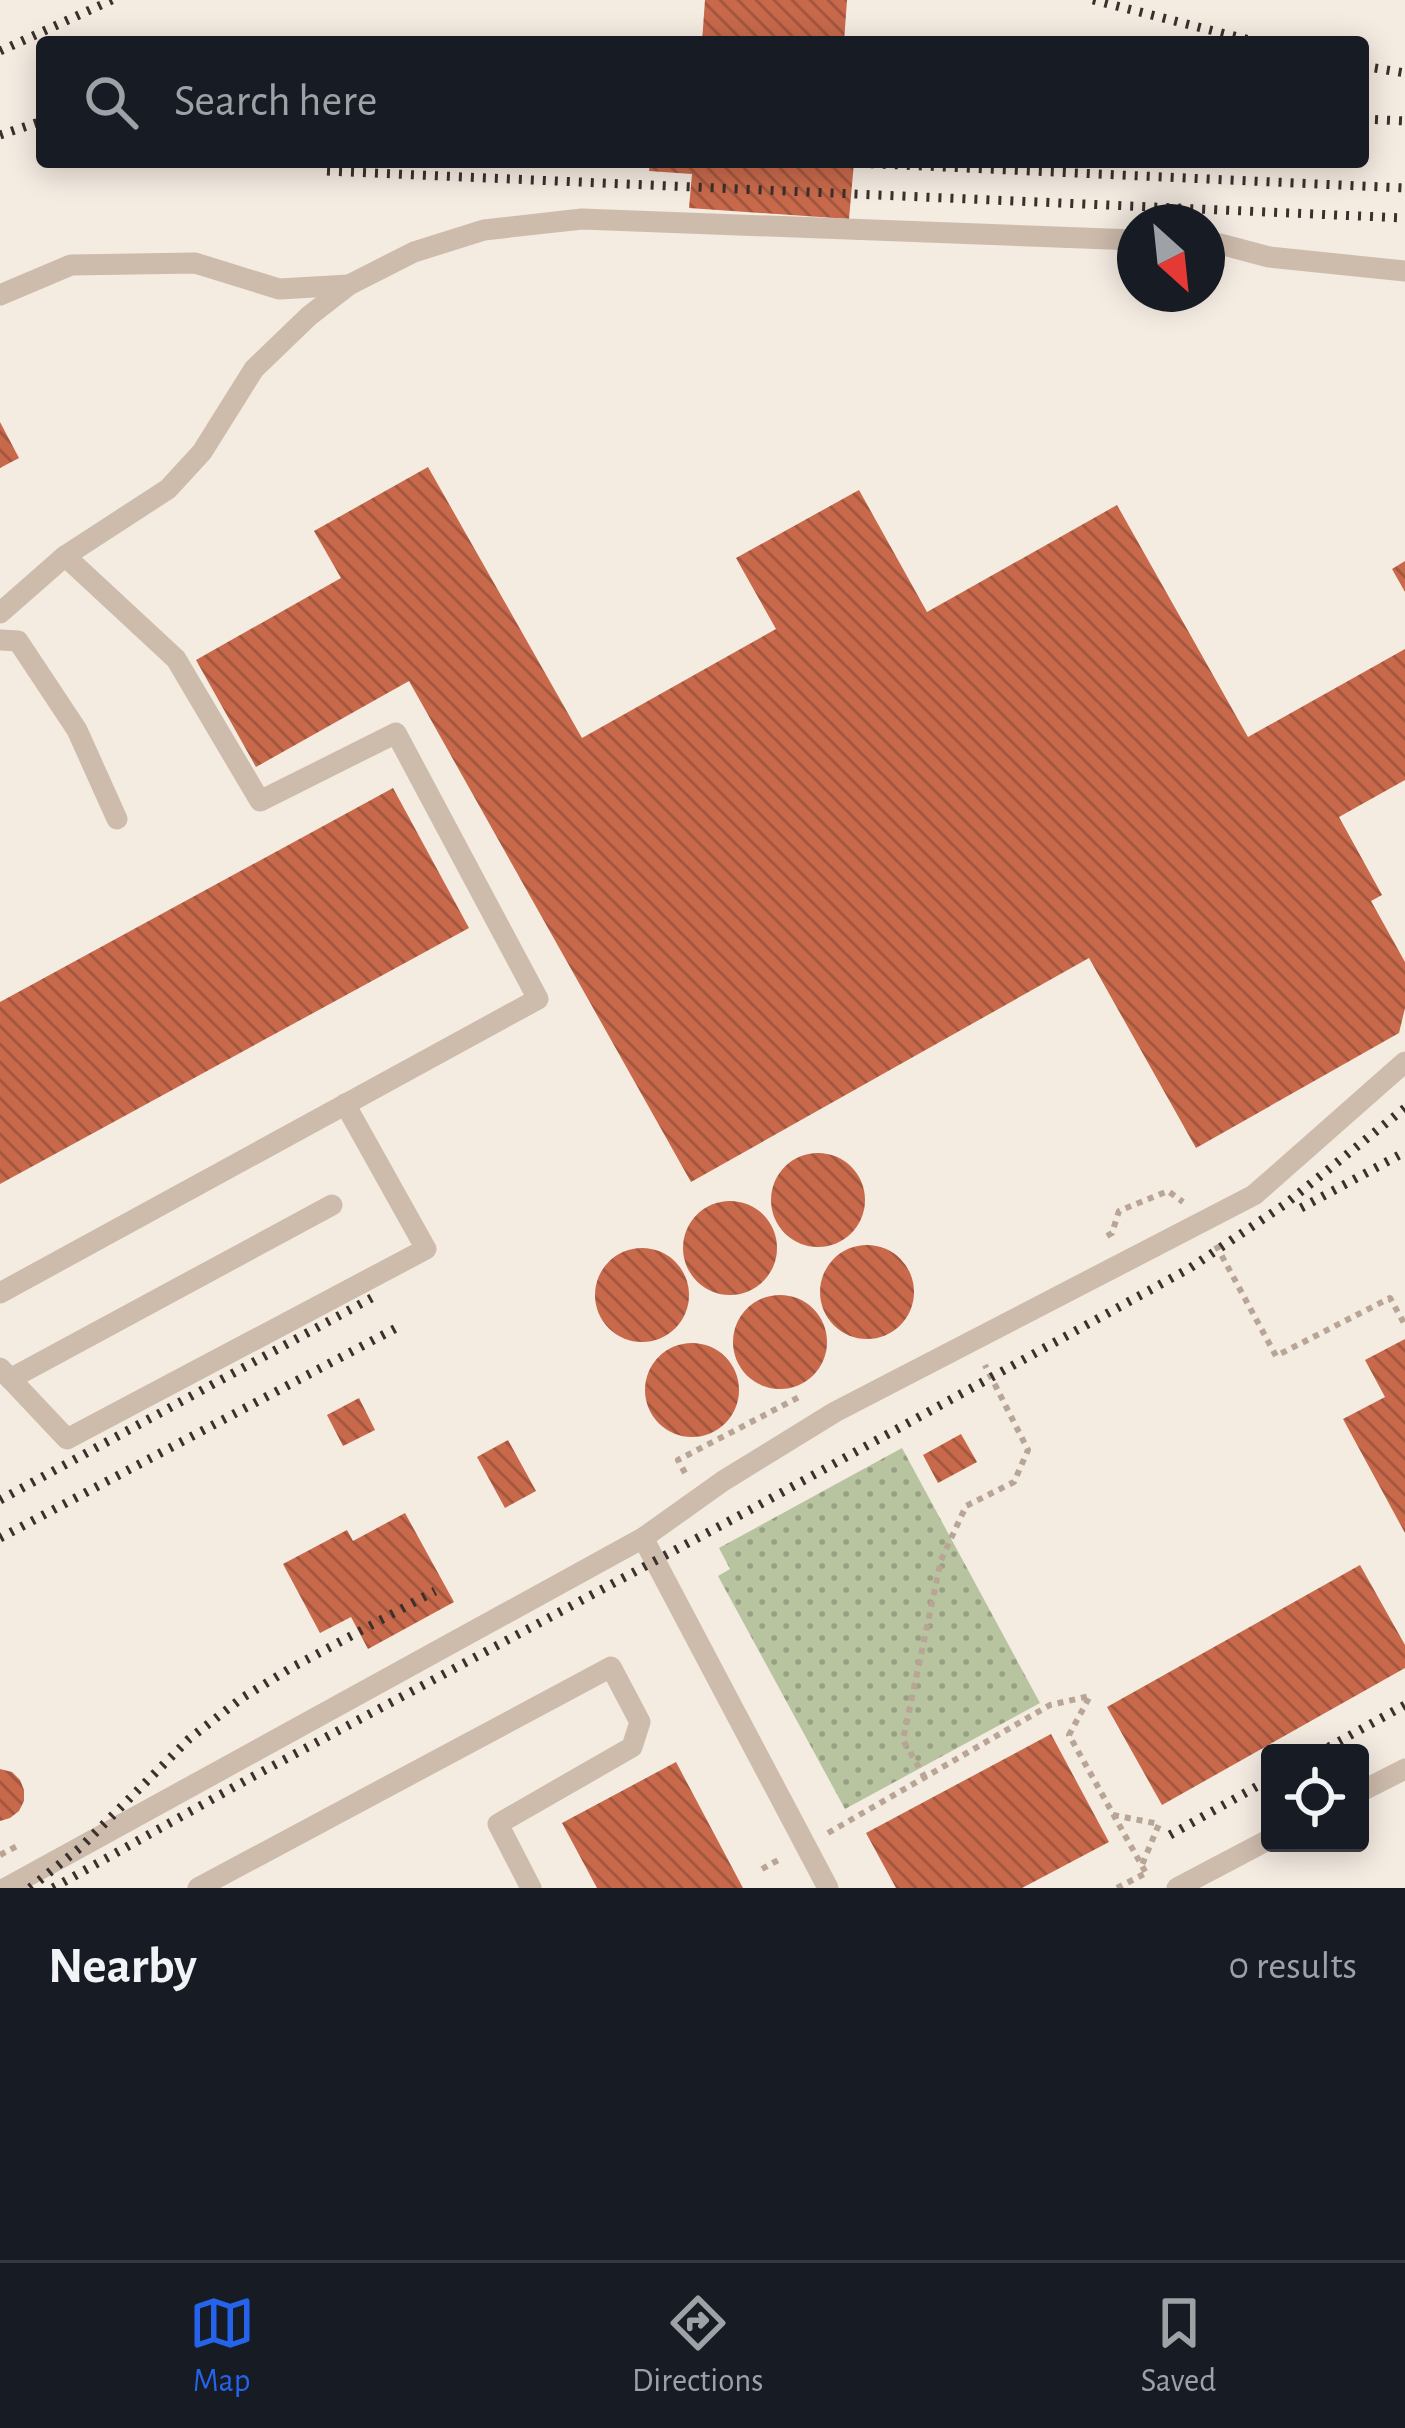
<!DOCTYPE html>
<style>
body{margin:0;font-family:"Alegreya Sans",sans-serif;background:#20242c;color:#f1f3f6}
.controls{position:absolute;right:36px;bottom:36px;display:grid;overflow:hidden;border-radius:12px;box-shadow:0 6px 30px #0003}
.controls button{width:108px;height:108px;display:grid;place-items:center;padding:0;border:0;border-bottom:3px solid #363941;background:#171b24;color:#f1f3f6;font:60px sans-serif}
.compass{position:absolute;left:1117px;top:204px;width:108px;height:108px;border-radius:50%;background:#171b24;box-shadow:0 6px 30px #0003;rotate:153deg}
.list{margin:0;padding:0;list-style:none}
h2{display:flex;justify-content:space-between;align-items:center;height:156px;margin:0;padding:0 48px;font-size:51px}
h2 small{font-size:39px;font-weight:400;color:#9ea1a6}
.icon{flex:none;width:66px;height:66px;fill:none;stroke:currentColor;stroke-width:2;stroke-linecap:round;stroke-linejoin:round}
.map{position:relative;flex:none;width:1405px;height:1888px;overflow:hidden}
.search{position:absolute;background:#171b24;box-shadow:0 6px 30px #0003;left:36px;right:36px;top:36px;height:132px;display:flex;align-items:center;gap:30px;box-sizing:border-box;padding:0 42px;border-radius:12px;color:#9ea1a6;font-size:45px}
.sheet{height:372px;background:#171b24}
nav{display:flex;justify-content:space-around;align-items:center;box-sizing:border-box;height:168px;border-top:3px solid #363941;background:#171b24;font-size:33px;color:#9ea1a6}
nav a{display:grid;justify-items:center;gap:6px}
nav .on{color:#2563eb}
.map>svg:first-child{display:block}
.grass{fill:url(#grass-dots)}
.building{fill:url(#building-back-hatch)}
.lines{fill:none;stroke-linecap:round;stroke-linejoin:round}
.path{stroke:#b9a596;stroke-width:6;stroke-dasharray:6 6;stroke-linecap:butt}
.lane{stroke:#cdbbac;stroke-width:21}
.rail{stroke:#3b302b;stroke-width:9;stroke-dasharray:3 9;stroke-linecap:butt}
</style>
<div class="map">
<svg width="1405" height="1888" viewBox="0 0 1405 1888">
<defs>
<pattern id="grass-dots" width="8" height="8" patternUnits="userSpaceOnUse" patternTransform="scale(3)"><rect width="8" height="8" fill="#b8c4a0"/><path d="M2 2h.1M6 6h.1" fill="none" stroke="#97a083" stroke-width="1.8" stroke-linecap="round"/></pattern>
<pattern id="building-back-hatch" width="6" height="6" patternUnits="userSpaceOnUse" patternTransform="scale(3)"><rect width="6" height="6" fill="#c8694b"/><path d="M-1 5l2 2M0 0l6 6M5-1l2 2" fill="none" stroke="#a4573f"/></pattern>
</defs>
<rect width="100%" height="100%" fill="#f4ebe1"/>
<polygon class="grass" points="902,1448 1040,1703 845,1809 718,1576 730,1569 719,1548"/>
<g class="building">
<polygon points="705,0 847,0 844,42 702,42"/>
<polygon points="650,162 854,162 849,219 689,208 692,174 649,171"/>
<polygon points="0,422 19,458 0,468"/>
<polygon points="428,467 582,738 776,629 736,558 859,490 927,612 1117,505 1248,737 1405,649 1405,780 1339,817 1382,895 1371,901 1405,962 1405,1008 1399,1033 1196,1148 1089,958 691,1182 409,681 256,767 196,660 341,578 314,531"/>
<polygon points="1405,561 1405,592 1392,569"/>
<polygon points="393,788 469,928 0,1184 0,1002"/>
<circle cx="818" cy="1200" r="47"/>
<circle cx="730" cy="1248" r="47"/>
<circle cx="867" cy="1292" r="47"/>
<circle cx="642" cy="1295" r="47"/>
<circle cx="780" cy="1342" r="47"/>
<polygon points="1405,1339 1405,1533 1343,1419 1385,1397 1365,1360"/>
<circle cx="692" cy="1390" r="47"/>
<polygon points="359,1398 375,1430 343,1446 327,1415"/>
<polygon points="961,1434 977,1462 938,1483 923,1455"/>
<polygon points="508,1440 536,1491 505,1508 477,1457"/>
<polygon points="405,1513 454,1602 368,1649 351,1617 320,1633 283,1564 347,1530 353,1541"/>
<polygon points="1360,1565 1405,1645 1405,1668 1162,1805 1107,1707"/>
<polygon points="1051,1734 1109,1842 1022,1888 896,1888 866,1833"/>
<polygon points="676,1762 743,1888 597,1888 562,1823"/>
<polygon points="0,1769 12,1772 20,1780 24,1790 24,1801 19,1811 10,1818 0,1821"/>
</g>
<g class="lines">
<g class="path">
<polyline points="1107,1236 1112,1233 1119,1211 1168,1191 1183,1202"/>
<polyline points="1216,1245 1276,1356 1390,1298 1405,1325"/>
<polyline points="685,1473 678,1460 803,1395"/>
<polyline points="925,1778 903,1740 941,1560 966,1506 1014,1482 1028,1450 985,1365"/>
<polyline points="1113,1815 1159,1824 1142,1865"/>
<polyline points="828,1833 1050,1705 1090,1696 1069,1735 1146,1873"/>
<polyline points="0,1855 21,1844"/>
<polyline points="762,1869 780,1859"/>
<polyline points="1117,1888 1146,1873"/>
</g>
<g class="lane">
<polyline points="1207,243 1220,244 1269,257 1405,271"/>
<polyline points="0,295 71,265 195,263 279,289 349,285"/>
<polyline points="0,613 65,556 168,489 202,452 254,369 309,316 349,285 414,252 484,230 582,219 1135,240"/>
<polyline points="0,640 18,641 77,730 117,819"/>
<polyline points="0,1293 538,999 396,733 260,801 176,659 65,556"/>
<polyline points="0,1368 67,1439 426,1249 345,1104"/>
<polyline points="10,1379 332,1205"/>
<polyline points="643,1538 723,1481 835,1412 1254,1195 1405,1062"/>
<polyline points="1360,1792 1405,1769"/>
<polyline points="6,1888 643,1538 828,1888"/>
<polyline points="198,1888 611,1667 640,1722 632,1747 498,1824 531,1888"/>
<polyline points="1177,1888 1270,1839"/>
</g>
<g class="rail">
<polyline points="1093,0 1257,42"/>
<polyline points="0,51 112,0"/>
<polyline points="1363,66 1405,73"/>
<polyline points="1363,119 1405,121"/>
<polyline points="0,135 42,121"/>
<polyline points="835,162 1405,188"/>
<polyline points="327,171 1405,218"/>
<polyline points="1301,1208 1405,1152"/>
<polyline points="0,1500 377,1295"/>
<polyline points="0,1538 398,1327"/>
<polyline points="1318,1753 1405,1705"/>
<polyline points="1170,1835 1270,1779"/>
<polyline points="30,1888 81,1847 189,1739 242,1698 291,1668 435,1591"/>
<polyline points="53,1888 252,1777 748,1511 1190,1268 1284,1205 1405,1108"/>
</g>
</g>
</svg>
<div class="controls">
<button><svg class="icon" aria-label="locate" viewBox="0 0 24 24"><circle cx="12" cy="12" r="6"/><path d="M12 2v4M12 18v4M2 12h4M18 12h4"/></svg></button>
</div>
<svg class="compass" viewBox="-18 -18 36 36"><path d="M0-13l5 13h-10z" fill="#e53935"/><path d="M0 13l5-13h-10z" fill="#9ea1a6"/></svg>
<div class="search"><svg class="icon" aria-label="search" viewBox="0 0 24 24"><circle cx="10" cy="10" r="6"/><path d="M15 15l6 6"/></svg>Search here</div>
</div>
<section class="sheet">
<h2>Nearby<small>0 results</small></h2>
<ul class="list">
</ul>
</section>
<nav>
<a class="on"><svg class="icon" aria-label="map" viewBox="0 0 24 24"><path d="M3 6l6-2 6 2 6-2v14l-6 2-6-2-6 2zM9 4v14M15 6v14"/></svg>Map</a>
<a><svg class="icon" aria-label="directions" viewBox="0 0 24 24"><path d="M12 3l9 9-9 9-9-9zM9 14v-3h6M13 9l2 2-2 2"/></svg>Directions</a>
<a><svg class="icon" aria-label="saved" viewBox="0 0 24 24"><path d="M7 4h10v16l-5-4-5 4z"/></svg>Saved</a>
</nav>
